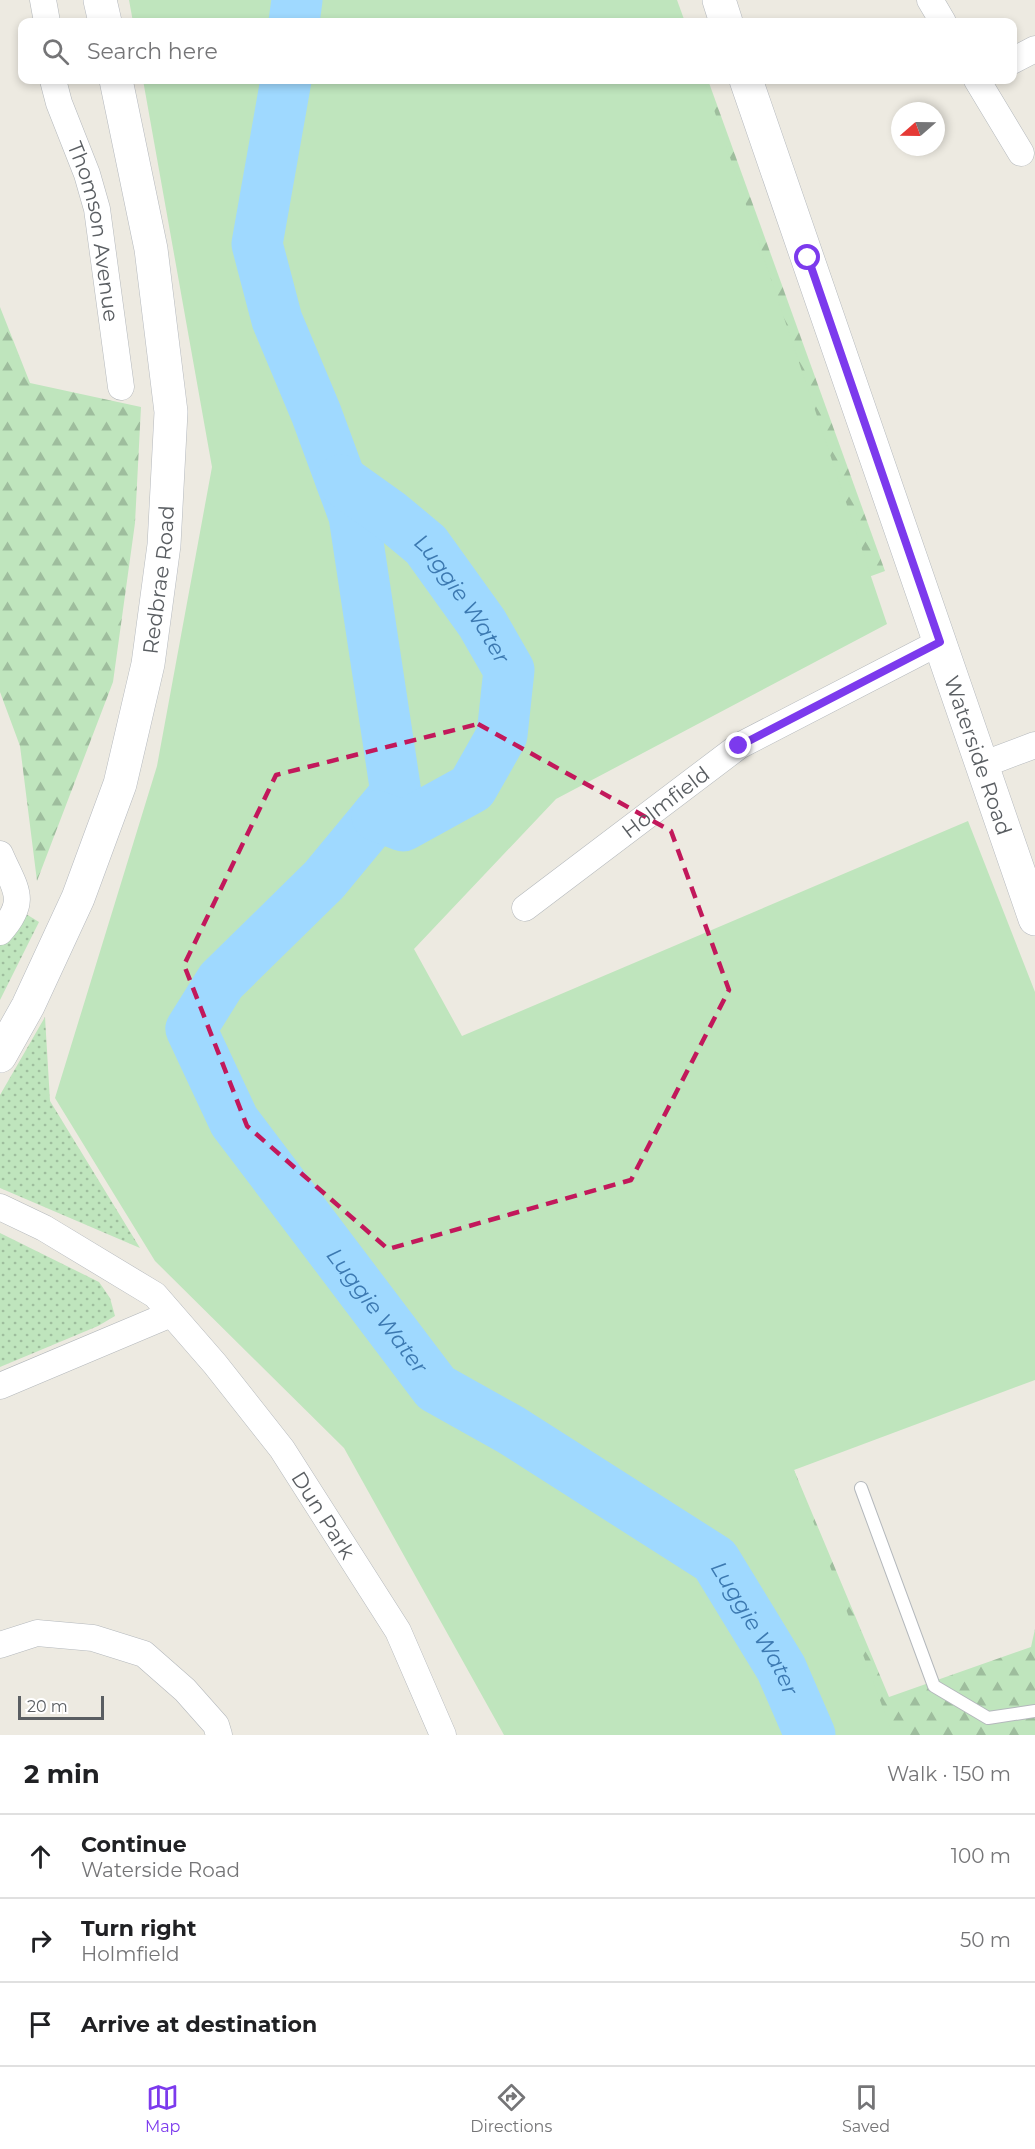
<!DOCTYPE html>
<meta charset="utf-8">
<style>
body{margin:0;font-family:Montserrat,sans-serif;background:#f2f2f2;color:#202124}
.compass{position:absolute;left:891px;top:102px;width:54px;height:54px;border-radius:50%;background:#fff;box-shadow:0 3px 9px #0003;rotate:250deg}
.scale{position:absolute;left:18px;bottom:15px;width:86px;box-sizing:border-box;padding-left:6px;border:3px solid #5a5e62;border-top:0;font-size:16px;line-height:21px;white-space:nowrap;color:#5a5e62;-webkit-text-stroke:4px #fff;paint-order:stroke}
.stop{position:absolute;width:18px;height:18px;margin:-14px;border:4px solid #7c3aed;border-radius:50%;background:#fff}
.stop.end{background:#7c3aed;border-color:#fff;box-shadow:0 2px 6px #0008}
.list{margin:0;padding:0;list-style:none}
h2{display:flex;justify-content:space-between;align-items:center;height:78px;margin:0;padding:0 24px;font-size:26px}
h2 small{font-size:20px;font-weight:400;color:#757577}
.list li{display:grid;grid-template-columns:39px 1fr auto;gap:18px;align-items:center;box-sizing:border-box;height:84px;padding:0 24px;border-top:2px solid #e0e0e0}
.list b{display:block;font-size:22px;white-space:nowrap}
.list p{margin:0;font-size:20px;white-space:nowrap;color:#757577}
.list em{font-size:20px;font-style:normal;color:#757577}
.icon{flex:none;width:33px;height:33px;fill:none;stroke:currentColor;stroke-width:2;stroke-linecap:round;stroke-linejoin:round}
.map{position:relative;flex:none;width:1035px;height:1735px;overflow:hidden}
.search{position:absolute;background:#fff;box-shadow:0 3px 9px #0003;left:18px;right:18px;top:18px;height:66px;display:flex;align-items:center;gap:15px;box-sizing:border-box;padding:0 21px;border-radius:12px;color:#757577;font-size:22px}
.sheet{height:330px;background:#fff}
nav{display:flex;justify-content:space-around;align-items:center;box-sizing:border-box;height:84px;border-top:2px solid #e0e0e0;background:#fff;font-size:16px;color:#757577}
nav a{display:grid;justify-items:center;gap:3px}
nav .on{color:#7c3aed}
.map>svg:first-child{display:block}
.grass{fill:url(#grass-dots)}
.forest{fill:url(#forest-firs)}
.park{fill:#bfe5bd}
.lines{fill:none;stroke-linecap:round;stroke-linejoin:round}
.river{stroke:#9fd9ff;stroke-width:51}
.lane-casing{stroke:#b4b8bc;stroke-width:14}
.street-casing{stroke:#b4b8bc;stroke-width:27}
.secondary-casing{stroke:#b5b9be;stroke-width:34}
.lane{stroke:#fff;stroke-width:12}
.street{stroke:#fff;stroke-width:26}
.secondary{stroke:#fff;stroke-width:33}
.route{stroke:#7c3aed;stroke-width:8}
.marked{fill:none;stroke:#c2185b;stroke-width:4.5;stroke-dasharray:12 8;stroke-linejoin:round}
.labels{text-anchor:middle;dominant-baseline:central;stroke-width:5;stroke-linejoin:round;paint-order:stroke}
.street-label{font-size:21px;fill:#5a5e62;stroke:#fff}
.water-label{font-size:22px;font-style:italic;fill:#3c79b1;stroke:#fff}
</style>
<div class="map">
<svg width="1035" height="1735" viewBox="0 0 1035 1735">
<defs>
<pattern id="grass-dots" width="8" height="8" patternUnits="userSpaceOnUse" patternTransform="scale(1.5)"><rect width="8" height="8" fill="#bfe5bd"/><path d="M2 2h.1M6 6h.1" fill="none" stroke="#9ebd9d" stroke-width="1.8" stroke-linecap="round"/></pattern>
<pattern id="forest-firs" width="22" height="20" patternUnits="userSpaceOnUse" patternTransform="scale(1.5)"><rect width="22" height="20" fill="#bfe5bd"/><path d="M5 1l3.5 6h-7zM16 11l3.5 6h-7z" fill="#9ebd9d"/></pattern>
</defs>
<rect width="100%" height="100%" fill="#edeae1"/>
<g class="grass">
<polygon points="26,914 39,922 0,1000 0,942"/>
<polygon points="45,1017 50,1101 140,1248 0,1188 0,1095"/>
<polygon points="0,1233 99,1282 110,1298 115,1316 98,1326 0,1367"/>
</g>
<g class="forest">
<polygon points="645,80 708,80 885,571 852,583"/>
<polygon points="0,307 30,383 141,407 135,523 113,682 37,881 20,746 0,692"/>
<polygon points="794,1470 889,1697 1031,1647 1035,1629 1035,1735 769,1735"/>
</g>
<g class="park">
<polygon points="129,0 677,0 685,22 133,22"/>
<polygon points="143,80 704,80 887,624 556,799 414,949 462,1036 968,821 1035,992 1035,1380 794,1470 893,1735 504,1735 344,1448 155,1261 55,1098 157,766 212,467"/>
</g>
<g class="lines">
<g class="river">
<polyline points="294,22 297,0"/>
<path id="s1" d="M286 80 257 244 277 320 316 413 354 516 396 793 324 880 221 981 191 1029 234 1121 436 1388 511 1430 715 1560 781 1668 810 1735"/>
<path id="s2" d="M341 480 390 515 426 545 482 623 509 670 502 735 472 788 403 826 377 816"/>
</g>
<defs>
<polyline id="lane" points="861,1488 934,1686 988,1718 1035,1711"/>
<g id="street">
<polyline points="43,0 47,22"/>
<polyline points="930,0 943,22"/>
<polyline points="1012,61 1035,49"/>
<path id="s3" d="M53 80 59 103 87 174 97 209 121 387"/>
<polyline points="977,80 1021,153"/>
<polyline points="982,765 1035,745"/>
<path d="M0 854C15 889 29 900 0 932"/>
<path id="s4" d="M525 908 739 746 940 642"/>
<path id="s5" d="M0 1207 44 1228 155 1295 215 1364 282 1449 398 1631 443 1735"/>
<polyline points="0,1386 171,1314"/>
<polyline points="0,1645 37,1633 93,1638 144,1654 185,1690 216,1725 219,1735"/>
</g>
<g id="secondary">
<polyline points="100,0 105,22"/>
<polyline points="719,0 726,22"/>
<path id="s6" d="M746 80 1035 919"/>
<path id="s7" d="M0 1056 28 1006 78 898 120 784 148 664 164 545 171 412 151 249 116 80"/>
</g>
</defs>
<use href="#lane" class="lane-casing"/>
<use href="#street" class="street-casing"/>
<use href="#secondary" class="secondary-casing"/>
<use href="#lane" class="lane"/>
<use href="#street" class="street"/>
<use href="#secondary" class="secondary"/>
</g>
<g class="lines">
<polyline class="route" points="739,746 940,642 808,258"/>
</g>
<path class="marked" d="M478 724 671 831 729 990 631 1180 388 1249 247 1126 184 965 276 775Z"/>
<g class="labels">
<g class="street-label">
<text stroke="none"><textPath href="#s3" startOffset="158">Thomson Avenue</textPath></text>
<text stroke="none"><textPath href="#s7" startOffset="506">Redbrae Road</textPath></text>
<text stroke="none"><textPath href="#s6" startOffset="714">Waterside Road</textPath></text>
<text stroke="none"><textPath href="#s4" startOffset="176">Holmfield</textPath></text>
<text stroke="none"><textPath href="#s5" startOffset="456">Dun Park</textPath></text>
</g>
<g class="water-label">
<text stroke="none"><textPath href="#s2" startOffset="172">Luggie Water</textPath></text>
<text stroke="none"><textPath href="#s1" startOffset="1389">Luggie Water</textPath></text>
<text stroke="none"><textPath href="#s1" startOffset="1893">Luggie Water</textPath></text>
</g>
</g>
</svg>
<svg class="compass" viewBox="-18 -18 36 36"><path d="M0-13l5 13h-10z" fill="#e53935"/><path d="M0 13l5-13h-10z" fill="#757577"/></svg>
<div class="scale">20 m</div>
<div class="stop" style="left:808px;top:258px"></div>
<div class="stop end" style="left:739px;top:746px"></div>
<div class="search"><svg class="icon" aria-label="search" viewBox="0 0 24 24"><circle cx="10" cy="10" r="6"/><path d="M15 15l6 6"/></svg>Search here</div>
</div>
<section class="sheet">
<h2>2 min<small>Walk · 150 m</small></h2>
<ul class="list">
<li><svg class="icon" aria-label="ahead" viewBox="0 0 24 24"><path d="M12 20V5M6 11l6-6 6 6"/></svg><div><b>Continue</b><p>Waterside Road</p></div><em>100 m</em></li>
<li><svg class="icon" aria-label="right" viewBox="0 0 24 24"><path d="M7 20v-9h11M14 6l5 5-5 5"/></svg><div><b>Turn right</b><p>Holmfield</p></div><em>50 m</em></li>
<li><svg class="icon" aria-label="arrive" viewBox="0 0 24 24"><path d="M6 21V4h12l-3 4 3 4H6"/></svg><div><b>Arrive at destination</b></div></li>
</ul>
</section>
<nav>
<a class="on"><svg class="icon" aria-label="map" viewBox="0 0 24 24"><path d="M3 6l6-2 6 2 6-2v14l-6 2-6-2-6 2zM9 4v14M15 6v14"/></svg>Map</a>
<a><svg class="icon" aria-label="directions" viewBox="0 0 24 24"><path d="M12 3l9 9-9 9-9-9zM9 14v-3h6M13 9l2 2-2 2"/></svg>Directions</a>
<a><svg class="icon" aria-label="saved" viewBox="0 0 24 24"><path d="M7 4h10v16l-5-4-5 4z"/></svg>Saved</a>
</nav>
